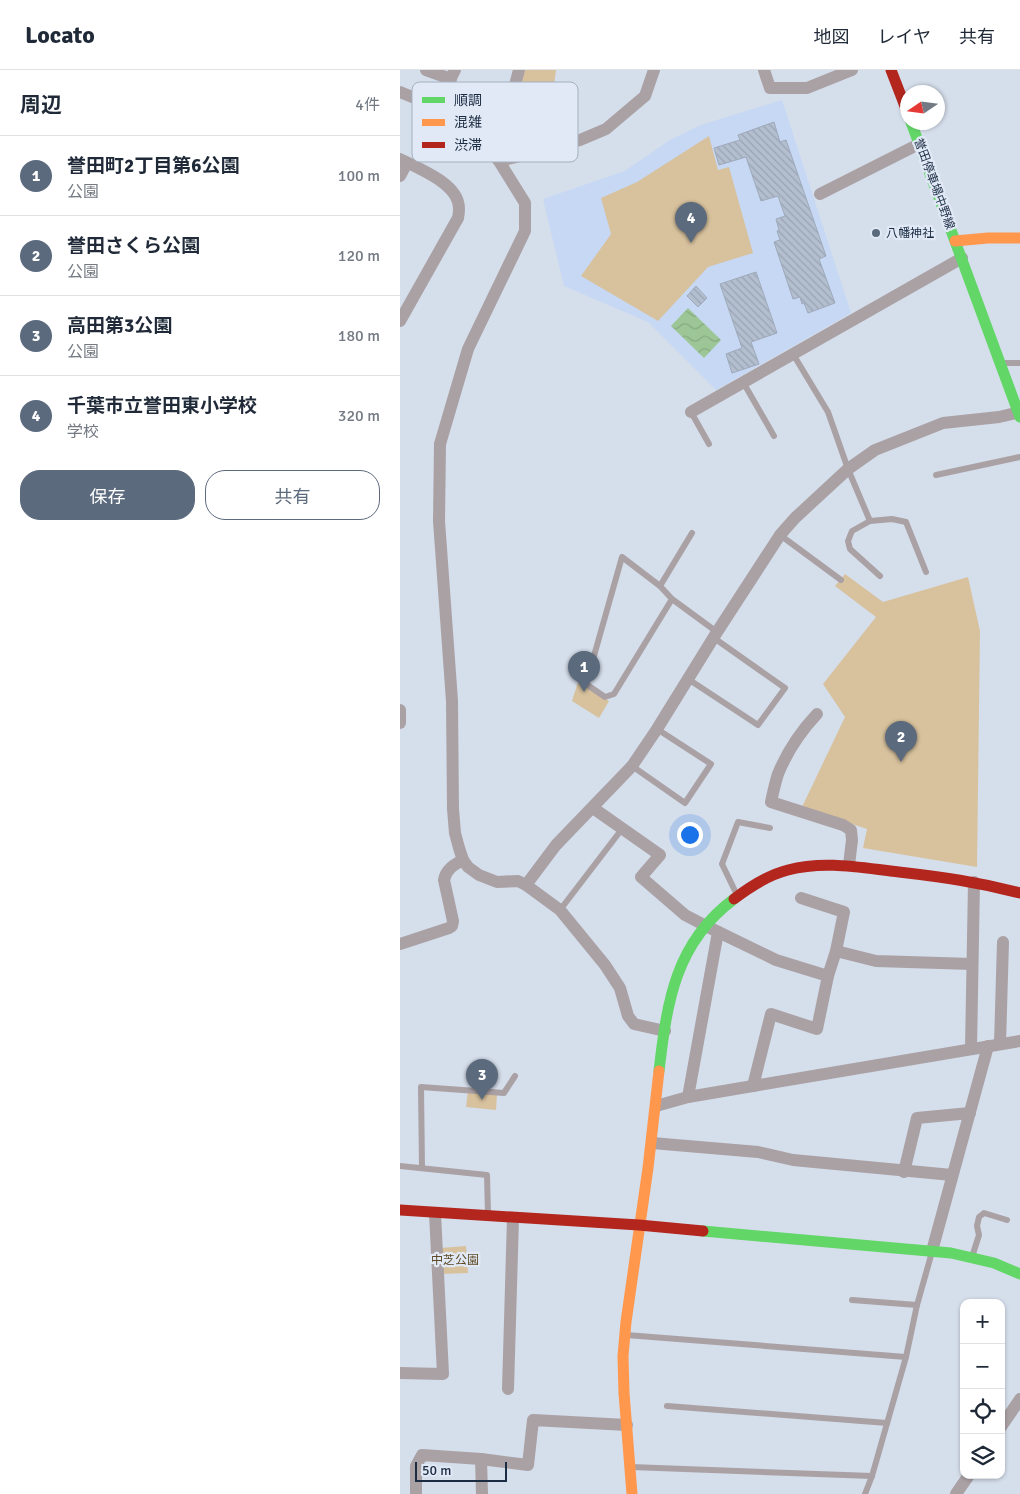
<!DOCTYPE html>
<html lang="ja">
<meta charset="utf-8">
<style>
body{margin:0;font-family:Signika,"Noto Sans JP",sans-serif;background:#f6f6f7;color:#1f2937}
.controls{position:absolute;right:15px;bottom:15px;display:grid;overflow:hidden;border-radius:10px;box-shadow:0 1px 4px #0004}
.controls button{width:45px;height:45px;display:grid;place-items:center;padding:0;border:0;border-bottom:1px solid #e0e1e3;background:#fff;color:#1f2937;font:25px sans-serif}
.compass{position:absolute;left:500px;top:15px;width:45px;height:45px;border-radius:50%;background:#fff;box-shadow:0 1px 4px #0004;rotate:257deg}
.scale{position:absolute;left:15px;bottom:12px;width:92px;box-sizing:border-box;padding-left:5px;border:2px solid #1b2b42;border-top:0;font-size:14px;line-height:18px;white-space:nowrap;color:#1b2b42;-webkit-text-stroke:4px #e0e9f5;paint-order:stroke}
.you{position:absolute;left:289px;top:764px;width:18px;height:18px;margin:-12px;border:4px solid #fff;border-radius:50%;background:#1a73e8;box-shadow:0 0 0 8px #1a73e833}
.badge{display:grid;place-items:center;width:32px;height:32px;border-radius:50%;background:#5c6a7d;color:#fff;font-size:16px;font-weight:700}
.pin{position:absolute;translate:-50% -41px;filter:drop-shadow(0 1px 2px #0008)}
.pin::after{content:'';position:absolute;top:26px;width:18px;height:15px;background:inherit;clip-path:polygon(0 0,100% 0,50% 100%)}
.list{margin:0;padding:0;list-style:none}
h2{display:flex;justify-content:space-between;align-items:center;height:65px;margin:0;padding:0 20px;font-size:21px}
h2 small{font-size:16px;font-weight:400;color:#747a83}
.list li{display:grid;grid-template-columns:32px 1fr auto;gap:15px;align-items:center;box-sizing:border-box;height:80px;padding:0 20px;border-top:1px solid #e0e1e3}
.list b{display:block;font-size:19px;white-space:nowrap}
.list p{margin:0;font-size:16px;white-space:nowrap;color:#747a83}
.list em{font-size:16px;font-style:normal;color:#747a83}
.actions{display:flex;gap:10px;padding:15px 20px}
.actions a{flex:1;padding:11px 0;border:1px solid #5c6a7d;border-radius:20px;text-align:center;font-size:18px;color:#5c6a7d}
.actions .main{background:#5c6a7d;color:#fff}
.icon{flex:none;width:28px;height:28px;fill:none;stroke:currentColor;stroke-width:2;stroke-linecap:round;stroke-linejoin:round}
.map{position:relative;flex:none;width:620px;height:1424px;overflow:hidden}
header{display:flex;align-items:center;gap:30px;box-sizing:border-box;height:70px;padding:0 25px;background:#fff;border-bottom:1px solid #e0e1e3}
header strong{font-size:24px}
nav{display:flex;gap:28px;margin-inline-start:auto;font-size:18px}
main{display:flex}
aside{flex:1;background:#fff}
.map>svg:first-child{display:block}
.built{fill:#c6d8f4}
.park{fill:#d8c29e}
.water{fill:url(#water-waves)}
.building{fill:url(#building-back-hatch);stroke:#9fa9ba}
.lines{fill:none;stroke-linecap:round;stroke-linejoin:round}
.lane{stroke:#aaa1a5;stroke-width:6}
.street{stroke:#aaa1a5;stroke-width:12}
.fast{stroke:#63d668;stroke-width:11}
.slow{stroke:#ff974d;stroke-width:11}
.jam{stroke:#b3261e;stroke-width:11}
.poi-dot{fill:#5c6a7d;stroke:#e0e9f5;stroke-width:2}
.labels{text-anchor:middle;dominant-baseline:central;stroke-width:4.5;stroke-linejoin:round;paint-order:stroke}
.street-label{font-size:12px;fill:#1b2b42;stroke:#e0e9f5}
.poi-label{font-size:12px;fill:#1b2b42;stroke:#e0e9f5;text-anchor:start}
.park-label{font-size:12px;fill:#5f4925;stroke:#e0e9f5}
.key{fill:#e0e9f5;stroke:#a5b0bf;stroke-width:1}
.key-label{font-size:14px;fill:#1b2b42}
</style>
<header>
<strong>Locato</strong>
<nav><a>地図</a><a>レイヤ</a><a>共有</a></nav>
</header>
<main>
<aside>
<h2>周辺<small>4件</small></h2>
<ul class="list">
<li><span class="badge">1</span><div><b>誉田町2丁目第6公園</b><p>公園</p></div><em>100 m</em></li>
<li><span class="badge">2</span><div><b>誉田さくら公園</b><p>公園</p></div><em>120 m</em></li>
<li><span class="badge">3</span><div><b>高田第3公園</b><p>公園</p></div><em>180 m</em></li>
<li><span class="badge">4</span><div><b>千葉市立誉田東小学校</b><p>学校</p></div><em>320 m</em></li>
</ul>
<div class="actions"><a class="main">保存</a><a>共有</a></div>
</aside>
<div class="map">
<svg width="620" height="1424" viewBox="0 0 620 1424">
<defs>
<pattern id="water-waves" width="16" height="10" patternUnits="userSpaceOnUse" patternTransform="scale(1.25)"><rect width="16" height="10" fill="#9cc695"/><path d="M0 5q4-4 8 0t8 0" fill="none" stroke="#86aa82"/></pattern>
<pattern id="building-back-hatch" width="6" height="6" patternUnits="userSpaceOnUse" patternTransform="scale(1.25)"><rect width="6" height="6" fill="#b3bfcf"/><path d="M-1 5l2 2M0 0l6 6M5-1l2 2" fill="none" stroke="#99a4b3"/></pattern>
</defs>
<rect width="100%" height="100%" fill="#d5deeb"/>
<polygon class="built" points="382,30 451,243 316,320 248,252 164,216 143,129 225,101 270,70 301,55"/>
<g class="park">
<polygon points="125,0 156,0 153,23 118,22"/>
<polygon points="309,66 318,100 329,97 353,183 308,197 258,251 181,206 211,164 201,128 237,112"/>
<polygon points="445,504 483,532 568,507 580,561 577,797 463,778 467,759 402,737 445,647 423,614 476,547 435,516"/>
<polygon points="178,612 209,631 199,648 172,631"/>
<polygon points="68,1021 97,1024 96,1040 66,1037"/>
<polygon points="66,1176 68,1203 43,1204 41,1178"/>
</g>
<polygon class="water" points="288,238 321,270 304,288 271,256"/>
<g class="building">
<polygon points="374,52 380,72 386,70 426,186 419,189 435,233 408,243 404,233 402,234 400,227 393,229 374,172 380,170 377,161 379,160 376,149 385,146 378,126 361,131 346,87 319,95 314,78 340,70 338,65"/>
<polygon points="356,202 377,263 351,272 359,294 332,303 326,284 342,278 320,214"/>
<polygon points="296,216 307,228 298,237 287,226"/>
</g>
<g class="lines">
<g class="lane">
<polyline points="393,284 428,342 448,399 470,451 492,449 506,452 526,502"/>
<polyline points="601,293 620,293"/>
<polyline points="343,312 374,366"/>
<polyline points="291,342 309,374"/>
<polyline points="536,405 620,387"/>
<polyline points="470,451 452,461 448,471 450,479 480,506"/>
<polyline points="380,465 441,510"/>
<polyline points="260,516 292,463"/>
<polyline points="272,529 214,624 205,627 186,614 222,487 260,516 272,529 317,562"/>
<polyline points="288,609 358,655 385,618 314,568"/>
<polyline points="232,696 285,733 311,694 257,659"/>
<polyline points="337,825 322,794 338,752 370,758"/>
<polyline points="160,840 222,759"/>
<polyline points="0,1096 87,1105 88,1144"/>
<polyline points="22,1098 21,1017 104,1023 115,1006"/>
<polyline points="572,1187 579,1165 577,1156 579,1147 584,1143 607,1150"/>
<polyline points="452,1230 517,1235"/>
<polyline points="226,1265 506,1287"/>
<polyline points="267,1336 487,1353"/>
<polyline points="231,1397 472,1406"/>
<polyline points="465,1424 472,1406 506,1287 517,1235 532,1182"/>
</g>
<g class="street">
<polyline points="26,0 51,9"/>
<polyline points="119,0 108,41 111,51 129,84"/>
<polyline points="364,0 370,18 407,18 452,0"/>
<polyline points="0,22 37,37 71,60 99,91 125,133 125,161 68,279 40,374 39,451 52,631 53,739 55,763 59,778 63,790 68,797 79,805 97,812 118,811 126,815 160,840 205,895 220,918 228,946 234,954 265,961"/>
<polyline points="37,37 55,0"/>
<path d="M0 89C18 98 53 112 58 132 60 138 59 143 58 148L0 251"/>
<polyline points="99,91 129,84 180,70 206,59 245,26 254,0"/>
<polyline points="0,106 7,93"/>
<polyline points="420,124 519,74"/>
<polyline points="291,342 562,188"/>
<polyline points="0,640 0,653"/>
<path d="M417 644C401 661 387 682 378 704 375 713 373 723 371 732L443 755 451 760 452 770 449 795"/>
<polyline points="193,738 260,785 241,807 285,845 306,856 376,890 428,906"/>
<polyline points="126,815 156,775 232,696 257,659 317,562 380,465 395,448 448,399 475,380 543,353 599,347 620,342"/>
<path d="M0 874 49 858 52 856 53 851 44 810C46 799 54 795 63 790"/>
<polyline points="436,881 476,891 572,894"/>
<polyline points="600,974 603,872"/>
<polyline points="571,979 574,812"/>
<polyline points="353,1016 371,944 417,959 428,906 436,881 444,842 401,828"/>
<polyline points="288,1027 318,862"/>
<polyline points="256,1036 288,1027 620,971"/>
<polyline points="252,1073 358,1082 393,1090 552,1105"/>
<polyline points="504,1102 517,1048 570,1043"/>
<polyline points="532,1181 588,976"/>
<polyline points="0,1303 43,1304 35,1143"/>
<polyline points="108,1319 113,1148"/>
<polyline points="601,1357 620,1329"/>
<polyline points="81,1389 128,1395 133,1350 227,1355"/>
<polyline points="16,1424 16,1396 22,1385 81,1389 82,1424"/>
<polyline points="556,1424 569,1405"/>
</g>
<g class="fast">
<polyline points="511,52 620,347"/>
<path d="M259 1001C267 932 275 873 334 829"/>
<polyline points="303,1161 551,1183 594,1193 620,1204"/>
</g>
<g class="slow">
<polyline points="555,171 588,168 620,168"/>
<polyline points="232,1424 224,1323 223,1286 226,1252 248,1098 259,1001"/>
</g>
<g class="jam">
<polyline points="491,0 508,44"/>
<path d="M334 829C351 816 368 805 388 800 425 790 462 798 499 802 542 807 578 812 620 823"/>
<polyline points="0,1140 239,1155 303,1161"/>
</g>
</g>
<circle class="poi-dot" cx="476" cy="163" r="5"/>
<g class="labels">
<g class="street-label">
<text transform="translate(534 114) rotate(70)">誉田停車場中野線</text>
</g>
<g class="poi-label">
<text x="486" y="163">八幡神社</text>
</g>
<g class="park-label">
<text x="55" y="1190">中芝公園</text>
</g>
</g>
<rect x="12" y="12" width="166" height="80" rx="8" class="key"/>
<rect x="22" y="27" width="23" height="6" fill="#63d668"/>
<rect x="22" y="49" width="23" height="7" fill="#ff974d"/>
<rect x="22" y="72" width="23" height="6" fill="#b3261e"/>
<g class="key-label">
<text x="54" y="35">順調</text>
<text x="54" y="57">混雑</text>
<text x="54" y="80">渋滞</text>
</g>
</svg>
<div class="controls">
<button>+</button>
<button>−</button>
<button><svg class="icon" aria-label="locate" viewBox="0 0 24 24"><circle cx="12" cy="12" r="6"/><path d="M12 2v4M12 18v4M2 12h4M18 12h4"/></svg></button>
<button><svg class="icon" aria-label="layers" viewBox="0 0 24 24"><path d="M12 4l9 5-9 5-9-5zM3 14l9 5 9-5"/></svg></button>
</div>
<svg class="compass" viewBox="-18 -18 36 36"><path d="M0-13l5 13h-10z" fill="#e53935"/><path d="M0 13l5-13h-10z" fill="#747a83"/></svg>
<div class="scale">50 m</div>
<div class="you"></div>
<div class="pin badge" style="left:184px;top:622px">1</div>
<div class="pin badge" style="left:501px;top:692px">2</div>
<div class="pin badge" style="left:82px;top:1030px">3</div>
<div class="pin badge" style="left:291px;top:173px">4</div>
</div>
</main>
